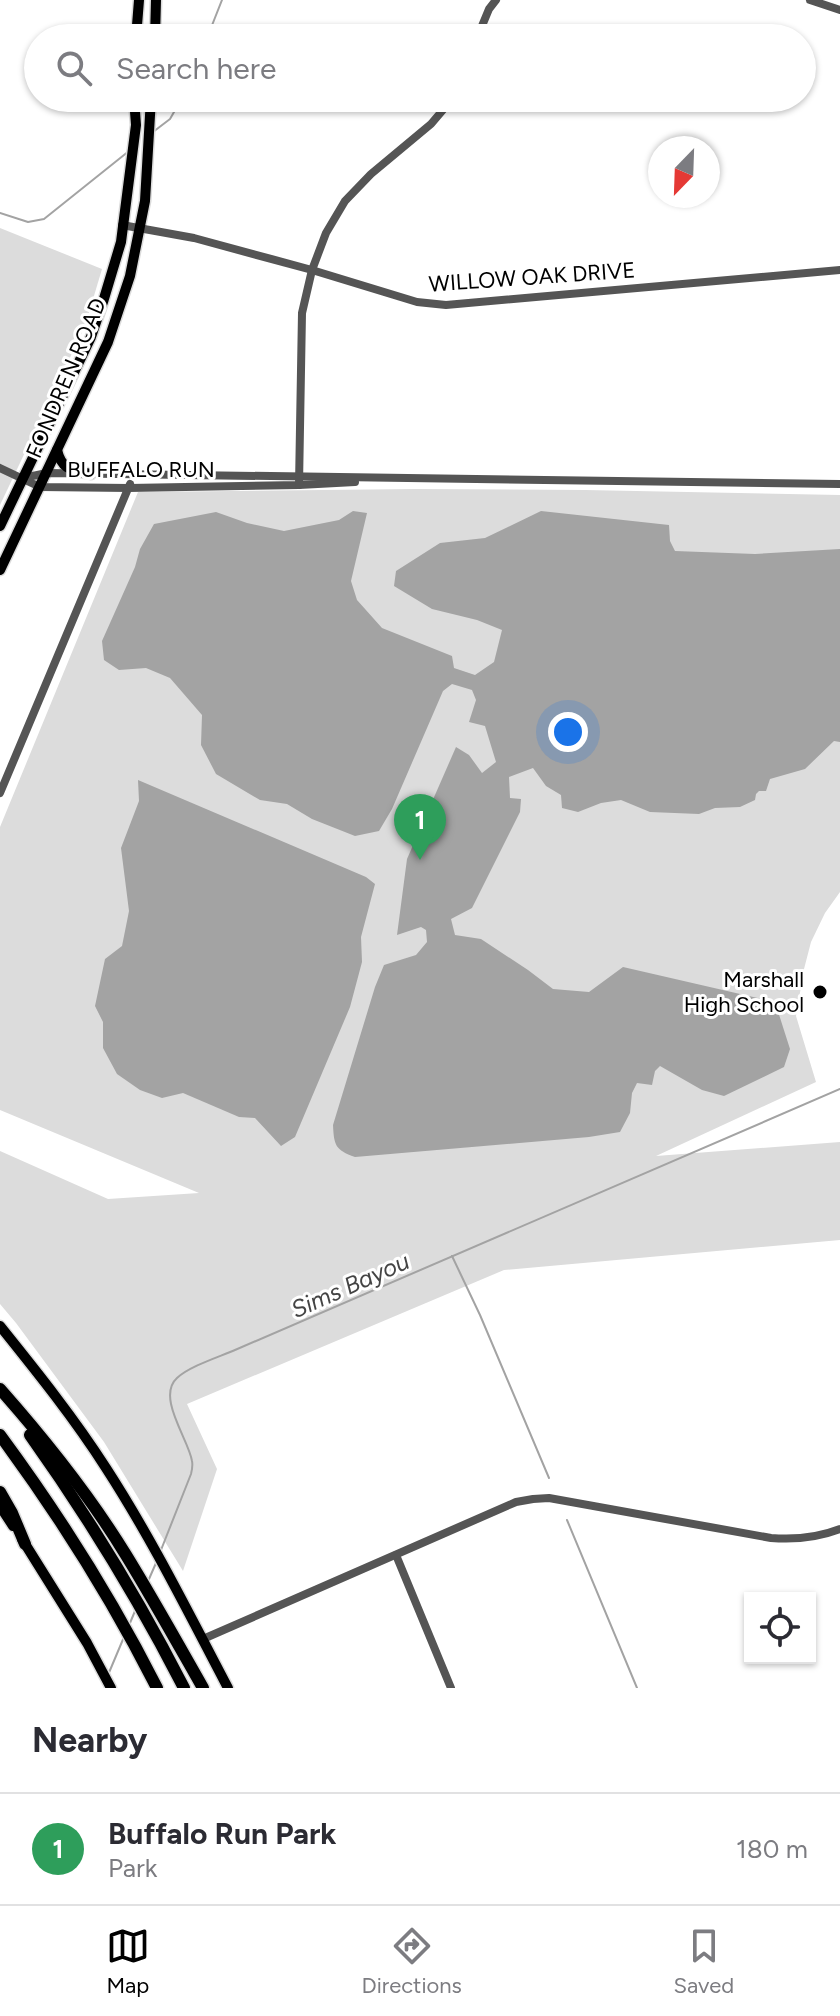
<!DOCTYPE html>
<style>
body{margin:0;font-family:Figtree,sans-serif;background:#f2f2f3;color:#2b2b33}
.controls{position:absolute;right:24px;bottom:24px;display:grid;overflow:hidden;border-radius:0px;box-shadow:0 2px 6px #0004}
.controls button{width:72px;height:72px;display:grid;place-items:center;padding:0;border:0;border-bottom:2px solid #e1e1e2;background:#fff;color:#2b2b33;font:40px sans-serif}
.compass{position:absolute;left:648px;top:136px;width:72px;height:72px;border-radius:50%;background:#fff;box-shadow:0 2px 6px #0004;rotate:203deg}
.you{position:absolute;left:568px;top:732px;width:28px;height:28px;margin:-20px;border:6px solid #fff;border-radius:50%;background:#1a73e8;box-shadow:0 0 0 12px #1a73e833}
.badge{display:grid;place-items:center;width:52px;height:52px;border-radius:50%;background:#000;color:#fff;font-size:26px;font-weight:700}
.pin{position:absolute;translate:-50% -66px;filter:drop-shadow(0 2px 4px #0008)}
.pin::after{content:'';position:absolute;top:42px;width:28px;height:24px;background:inherit;clip-path:polygon(0 0,100% 0,50% 100%)}
.list{margin:0;padding:0;list-style:none}
h2{display:flex;justify-content:space-between;align-items:center;height:104px;margin:0;padding:0 32px;font-size:34px}
h2 small{font-size:26px;font-weight:400;color:#7c7c81}
.list li{display:grid;grid-template-columns:52px 1fr auto;gap:24px;align-items:center;box-sizing:border-box;height:112px;padding:0 32px;border-top:2px solid #e1e1e2}
.list b{display:block;font-size:30px;white-space:nowrap}
.list p{margin:0;font-size:26px;white-space:nowrap;color:#7c7c81}
.list em{font-size:26px;font-style:normal;color:#7c7c81}
.icon{flex:none;width:44px;height:44px;fill:none;stroke:currentColor;stroke-width:2;stroke-linecap:round;stroke-linejoin:round}
.map{position:relative;flex:none;width:840px;height:1688px;overflow:hidden}
.search{position:absolute;background:#fff;box-shadow:0 2px 6px #0004;left:24px;right:24px;top:24px;height:88px;display:flex;align-items:center;gap:20px;box-sizing:border-box;padding:0 28px;border-radius:44px;color:#7c7c81;font-size:30px}
.sheet{height:216px;background:#fff}
nav{display:flex;justify-content:space-around;align-items:center;box-sizing:border-box;height:112px;border-top:2px solid #e1e1e2;background:#fff;font-size:22px;color:#7c7c81}
nav a{display:grid;justify-items:center;gap:4px}
nav .on{color:#000}
.map>svg:first-child{display:block}
.green{fill:#dcdcdc}
.water{fill:#a3a3a3}
.lines{fill:none;stroke-linecap:round;stroke-linejoin:round}
.stream{stroke:#a3a3a3;stroke-width:2}
.major-casing{stroke:#dbdbdb;stroke-width:13}
.highway-casing{stroke:#dbdbdb;stroke-width:15}
.minor{stroke:#555;stroke-width:8}
.major{stroke:#000;stroke-width:10}
.highway{stroke:#000;stroke-width:12}
.poi-dot{fill:#000;stroke:#fff;stroke-width:3}
.labels{text-anchor:middle;dominant-baseline:central;stroke-width:6;stroke-linejoin:round;paint-order:stroke}
.street-label{font-size:22px;fill:#000;stroke:#fff}
.poi-label{font-size:22px;fill:#000;stroke:#fff;text-anchor:end}
.water-label{font-size:24px;font-style:italic;fill:#444;stroke:#fff}
</style>
<div class="map">
<svg width="840" height="1688" viewBox="0 0 840 1688">
<rect width="100%" height="100%" fill="#fff"/>
<g class="green">
<polygon points="0,228 102,269 85,326 0,505"/>
<polygon points="415,489 585,490 840,495 840,892 825,913 811,942 804,969 796,1016 816,1082 656,1156 840,1142 840,1240 504,1270 187,1404 217,1469 183,1571 104,1442 16,1323 0,1304 0,1151 108,1199 199,1193 0,1110 0,827 138,492"/>
</g>
<g class="water">
<path d="M353 511 367 513 351 581 357 600 382 628 452 656 454 668 475 675 494 662 502 630 477 620 432 609 394 586 396 571 440 543 485 538 541 511 669 525 670 541 675 551 755 554 840 549V742L834 741 805 769 770 779 766 791H759L756 794 755 800 740 807 715 808 699 814 650 812 621 800 601 803 578 812 562 808 561 795 546 786 533 768 509 777 510 798 521 799 520 812 472 908 451 919 455 935 481 939 528 970 553 989 589 992 623 967 775 1002 790 1049 784 1067 724 1096 702 1090 660 1066 655 1071 652 1085 637 1083 632 1093 630 1113 620 1132 589 1137 355 1157C335 1150 334 1145 333 1125L375 987 384 965 416 955 427 942 426 930 421 927 397 935 407 859 456 747 469 755 482 773 496 762 485 726 469 722 476 700 472 690 452 684 443 691 392 809 379 831 355 836 312 819 287 804 260 800 216 774 201 745 202 715 170 678 146 668 119 670 104 660 102 641 135 567 140 549 154 524 216 512 247 523 284 531 339 520Z"/>
<polygon points="138,780 366,877 375,884 361,937 362,962 350,1007 295,1137 281,1146 255,1118 239,1117 183,1093 162,1098 140,1090 117,1074 103,1048 103,1022 95,1006 105,959 122,946 129,911 121,848 139,801"/>
</g>
<g class="lines">
<g class="stream">
<polyline points="207,38 222,0"/>
<polyline points="153,132 170,119 182,98"/>
<polyline points="0,213 28,222 44,219 129,151"/>
<polyline points="452,1256 480,1315 549,1478"/>
<polyline points="567,1520 637,1688"/>
<path d="M161 1550 191 1474C192 1470 193 1466 192 1461 189 1440 156 1397 177 1378 190 1366 219 1357 235 1350L840 1089"/>
<polyline points="149,1579 156,1563"/>
<polyline points="130,1623 135,1611"/>
<polyline points="108,1675 124,1637"/>
</g>
<defs>
<g id="major">
<polyline points="136,38 139,0"/>
<polyline points="155,38 156,0"/>
<path d="M57 450C62 471 73 470 91 474"/>
<polyline points="0,526 91,337 103,302 121,242 136,125 134,98"/>
<polyline points="0,570 108,342 130,276 145,201 151,98"/>
<path d="M0 1326C37 1372 74 1418 106 1468 152 1539 189 1614 228 1688"/>
<polyline points="0,1506 13,1526"/>
<polyline points="22,1539 87,1643 111,1688"/>
</g>
<g id="highway">
<path d="M0 1389C46 1441 90 1496 126 1555 153 1599 178 1644 203 1688"/>
<path d="M0 1435C59 1515 112 1599 157 1688"/>
<path d="M30 1435C87 1515 139 1600 184 1688"/>
<polyline points="0,1492 12,1513 25,1544"/>
</g>
</defs>
<use href="#major" class="major-casing"/>
<use href="#highway" class="highway-casing"/>
<g class="minor">
<polyline points="810,0 840,10"/>
<polyline points="477,38 489,9 496,0"/>
<polyline points="122,225 194,238 312,270 417,302 446,305 840,270"/>
<polyline points="0,468 40,487 129,488 299,485 355,482"/>
<polyline points="23,478 47,473 840,484"/>
<polyline points="299,485 302,313 312,270 326,233 345,201 371,174 431,124 448,104 451,98"/>
<polyline points="0,793 130,484"/>
<polyline points="396,1555 451,1688"/>
<path d="M203 1639 516 1502 533 1499 549 1498 771 1538C796 1540 817 1538 840 1529"/>
</g>
<use href="#major" class="major"/>
<use href="#highway" class="highway"/>
</g>
<circle class="poi-dot" cx="820" cy="992" r="8"/>
<g class="labels">
<g class="street-label">
<text transform="translate(532 277) rotate(-4)">WILLOW OAK DRIVE</text>
<text transform="translate(66 378) rotate(-67)">FONDREN ROAD</text>
<text x="141" y="469">BUFFALO RUN</text>
</g>
<g class="poi-label">
<text x="804" y="979">Marshall<tspan x="804" dy="25">High School</tspan></text>
</g>
<g class="water-label">
<text transform="translate(350 1285) rotate(-24)">Sims Bayou</text>
</g>
</g>
</svg>
<div class="controls">
<button><svg class="icon" aria-label="locate" viewBox="0 0 24 24"><circle cx="12" cy="12" r="6"/><path d="M12 2v4M12 18v4M2 12h4M18 12h4"/></svg></button>
</div>
<svg class="compass" viewBox="-18 -18 36 36"><path d="M0-13l5 13h-10z" fill="#e53935"/><path d="M0 13l5-13h-10z" fill="#7c7c81"/></svg>
<div class="you"></div>
<div class="pin badge" style="left:420px;top:860px;background:#2e9e5b">1</div>
<div class="search"><svg class="icon" aria-label="search" viewBox="0 0 24 24"><circle cx="10" cy="10" r="6"/><path d="M15 15l6 6"/></svg>Search here</div>
</div>
<section class="sheet">
<h2>Nearby<small></small></h2>
<ul class="list">
<li><span class="badge" style="background:#2e9e5b">1</span><div><b>Buffalo Run Park</b><p>Park</p></div><em>180 m</em></li>
</ul>
</section>
<nav>
<a class="on"><svg class="icon" aria-label="map" viewBox="0 0 24 24"><path d="M3 6l6-2 6 2 6-2v14l-6 2-6-2-6 2zM9 4v14M15 6v14"/></svg>Map</a>
<a><svg class="icon" aria-label="directions" viewBox="0 0 24 24"><path d="M12 3l9 9-9 9-9-9zM9 14v-3h6M13 9l2 2-2 2"/></svg>Directions</a>
<a><svg class="icon" aria-label="saved" viewBox="0 0 24 24"><path d="M7 4h10v16l-5-4-5 4z"/></svg>Saved</a>
</nav>
